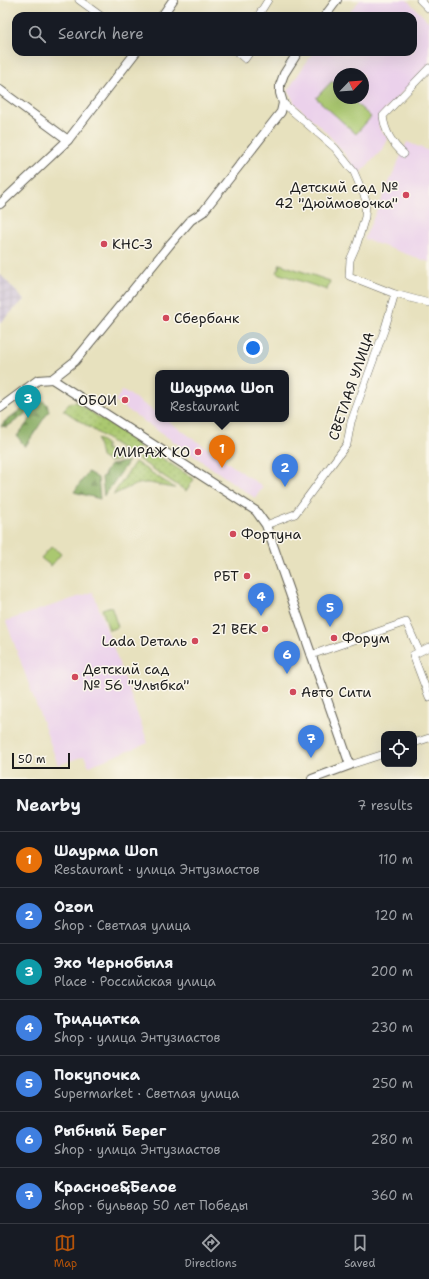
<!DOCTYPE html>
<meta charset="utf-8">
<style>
body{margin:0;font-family:"Shantell Sans",sans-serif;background:#20242c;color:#f1f3f6}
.controls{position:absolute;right:12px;bottom:12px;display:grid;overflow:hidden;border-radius:8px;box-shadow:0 4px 16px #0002}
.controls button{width:36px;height:36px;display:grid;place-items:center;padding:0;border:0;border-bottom:1px solid #363941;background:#171b24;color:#f1f3f6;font:20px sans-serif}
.compass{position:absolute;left:333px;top:68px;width:36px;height:36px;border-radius:50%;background:#171b24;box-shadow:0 4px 16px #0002;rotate:65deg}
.scale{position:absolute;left:12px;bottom:10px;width:58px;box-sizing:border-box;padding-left:4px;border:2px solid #1c1c1c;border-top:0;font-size:11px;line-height:14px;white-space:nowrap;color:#1c1c1c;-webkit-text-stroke:3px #fbf7ec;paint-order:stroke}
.you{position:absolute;left:253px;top:348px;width:14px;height:14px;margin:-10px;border:3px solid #fff;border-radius:50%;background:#1a73e8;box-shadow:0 0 0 6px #1a73e833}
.badge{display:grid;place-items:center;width:26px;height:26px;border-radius:50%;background:#b45309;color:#fff;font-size:13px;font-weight:700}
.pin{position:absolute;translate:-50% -33px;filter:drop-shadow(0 1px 2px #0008)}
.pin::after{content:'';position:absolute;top:21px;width:14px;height:12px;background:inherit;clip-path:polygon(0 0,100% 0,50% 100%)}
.popup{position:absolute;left:155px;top:370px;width:134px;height:52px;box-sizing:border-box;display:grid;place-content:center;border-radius:8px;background:#171b24;filter:drop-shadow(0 1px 3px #0005);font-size:13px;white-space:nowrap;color:#9ea1a6}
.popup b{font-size:15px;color:#f1f3f6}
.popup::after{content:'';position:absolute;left:50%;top:100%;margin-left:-8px;border:8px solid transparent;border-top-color:#171b24}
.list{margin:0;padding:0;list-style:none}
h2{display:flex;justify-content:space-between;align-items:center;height:52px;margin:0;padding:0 16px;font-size:17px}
h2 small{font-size:13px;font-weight:400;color:#9ea1a6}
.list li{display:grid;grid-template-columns:26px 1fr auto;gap:12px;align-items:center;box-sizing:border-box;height:56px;padding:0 16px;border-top:1px solid #363941}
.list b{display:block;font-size:15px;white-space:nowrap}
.list p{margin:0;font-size:13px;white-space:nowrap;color:#9ea1a6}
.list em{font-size:13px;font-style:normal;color:#9ea1a6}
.icon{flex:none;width:22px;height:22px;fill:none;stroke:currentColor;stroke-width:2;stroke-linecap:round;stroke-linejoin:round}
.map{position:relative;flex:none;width:429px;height:779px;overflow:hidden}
.search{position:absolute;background:#171b24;box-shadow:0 4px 16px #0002;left:12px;right:12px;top:12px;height:44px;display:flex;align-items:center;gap:10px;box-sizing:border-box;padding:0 14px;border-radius:12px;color:#9ea1a6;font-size:15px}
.sheet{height:444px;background:#171b24}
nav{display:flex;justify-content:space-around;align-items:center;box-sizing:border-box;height:56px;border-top:1px solid #363941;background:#171b24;font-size:11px;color:#9ea1a6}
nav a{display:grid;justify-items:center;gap:2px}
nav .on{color:#b45309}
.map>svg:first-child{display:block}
.built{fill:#ebd1eb;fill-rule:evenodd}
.industrial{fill:url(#industrial-grid)}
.grass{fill:url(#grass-dots);stroke:#637246}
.forest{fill:url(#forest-firs);stroke:#52643f}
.park{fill:#aac86f;stroke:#637246}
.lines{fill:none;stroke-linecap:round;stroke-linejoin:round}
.minor-casing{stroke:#636155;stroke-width:8}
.tertiary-casing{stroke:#636155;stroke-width:10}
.minor{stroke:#fff;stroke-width:7}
.tertiary{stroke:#fff;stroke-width:8}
.poi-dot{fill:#d1495b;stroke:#fbf7ec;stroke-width:1.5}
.labels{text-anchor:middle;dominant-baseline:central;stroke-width:3;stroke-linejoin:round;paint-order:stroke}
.poi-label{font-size:14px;fill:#1c1c1c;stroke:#fbf7ec;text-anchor:end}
.street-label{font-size:14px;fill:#1c1c1c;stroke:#fbf7ec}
</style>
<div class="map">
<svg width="429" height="779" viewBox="0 0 429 779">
<defs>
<pattern id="industrial-grid" width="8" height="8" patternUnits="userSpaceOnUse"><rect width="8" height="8" fill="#cbbfd5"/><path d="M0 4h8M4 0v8" fill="none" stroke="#aea4b6"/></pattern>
<pattern id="grass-dots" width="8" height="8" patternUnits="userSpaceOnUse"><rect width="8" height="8" fill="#aac86f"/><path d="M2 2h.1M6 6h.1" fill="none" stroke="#92ab60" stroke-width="1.8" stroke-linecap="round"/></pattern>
<pattern id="forest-firs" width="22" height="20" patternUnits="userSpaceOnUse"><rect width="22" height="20" fill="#87ac62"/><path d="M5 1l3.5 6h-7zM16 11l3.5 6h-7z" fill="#6e8b50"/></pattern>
</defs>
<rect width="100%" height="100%" fill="#fbf7ec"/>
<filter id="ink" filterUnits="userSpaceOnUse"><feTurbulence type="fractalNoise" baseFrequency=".025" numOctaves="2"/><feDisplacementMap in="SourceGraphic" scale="8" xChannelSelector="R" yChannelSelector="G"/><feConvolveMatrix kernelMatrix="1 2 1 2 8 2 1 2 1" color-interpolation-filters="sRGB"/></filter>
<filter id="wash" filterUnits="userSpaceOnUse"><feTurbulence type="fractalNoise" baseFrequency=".012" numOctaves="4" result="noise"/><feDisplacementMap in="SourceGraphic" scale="16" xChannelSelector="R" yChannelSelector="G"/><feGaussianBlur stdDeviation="0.9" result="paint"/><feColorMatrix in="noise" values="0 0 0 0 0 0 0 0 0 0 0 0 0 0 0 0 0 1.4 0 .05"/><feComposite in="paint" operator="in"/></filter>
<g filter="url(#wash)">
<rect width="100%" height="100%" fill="#e7e1be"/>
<g class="built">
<path d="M360 0H407L429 22V65L379 116V128L388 139 383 149 359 174 341 149 324 130 295 104 288 90 307 61 315 52H413V16H346ZM339 74H363V98H339Z"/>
<polygon points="407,142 429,151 429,262 364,239"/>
<polygon points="123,390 158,414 158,419 165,419 263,487 255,498 115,401"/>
<polygon points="93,592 148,743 89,766 84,756 58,765 6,621"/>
</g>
<polygon class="industrial" points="0,274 24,300 0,323"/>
<g class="grass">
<polygon points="76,402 138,443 139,449 133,456 63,410 70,403"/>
<polygon points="97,438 106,444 106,449 112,453 118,451 128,458 109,462 101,457"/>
<polygon points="146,448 194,479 186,491 138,459"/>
<path d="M135 462 175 488C166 488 158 484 149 483 137 482 124 490 113 495Z"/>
</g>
<g class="forest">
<polygon points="40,399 47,404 49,411 25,447 17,436 32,417 28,412 7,427 1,426 4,422 29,403"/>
<polygon points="129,461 104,496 102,478 110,465"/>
<polygon points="88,472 98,478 100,499 74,492"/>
</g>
<g class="park">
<polygon points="332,81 339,88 339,98 350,98 371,117 356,134 316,98"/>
<polygon points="280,264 330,281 327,290 277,273"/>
<polygon points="52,546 61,554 51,566 41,558"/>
<polygon points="111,606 118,627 109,630 102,609"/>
</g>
</g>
<g filter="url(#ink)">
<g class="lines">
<defs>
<g id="minor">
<polyline points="79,0 101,16"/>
<polyline points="420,0 429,9"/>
<polyline points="258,16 268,0"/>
<polyline points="237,52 245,59 250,52"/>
<polyline points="283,103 335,148 354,172 366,200 365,217 357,244 350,260 349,276 395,294 429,303"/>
<path d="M404 154C392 144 385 132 383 116L429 68"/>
<polyline points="266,525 295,514 347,444 351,422 385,328 395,294"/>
<polyline points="429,647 413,655 429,697"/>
<polyline points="311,655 406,622 419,651"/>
<polyline points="414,743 429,738"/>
<polyline points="350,765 384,754"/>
</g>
<g id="tertiary">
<polyline points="162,16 173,0"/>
<polyline points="325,16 337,0"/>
<polyline points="0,90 68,140"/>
<polyline points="0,204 68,140 136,52"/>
<polyline points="52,379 256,511 266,525 350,765 312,779"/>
<polyline points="0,408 38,380 52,379 75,361 171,243 191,220 203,212 281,112 283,103 280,93 280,85 284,74 298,52"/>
</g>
</defs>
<use href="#minor" class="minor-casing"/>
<use href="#tertiary" class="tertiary-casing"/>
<use href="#minor" class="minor"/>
<use href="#tertiary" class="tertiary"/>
</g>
</g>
<g class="poi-dot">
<circle cx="406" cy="195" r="4"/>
<circle cx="104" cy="244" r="4"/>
<circle cx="166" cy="318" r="4"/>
<circle cx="125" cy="400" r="4"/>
<circle cx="198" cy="452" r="4"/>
<circle cx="233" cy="534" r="4"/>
<circle cx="247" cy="576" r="4"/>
<circle cx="265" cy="629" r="4"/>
<circle cx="334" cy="638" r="4"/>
<circle cx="195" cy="641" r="4"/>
<circle cx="75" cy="677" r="4"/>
<circle cx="293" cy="692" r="4"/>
</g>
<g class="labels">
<g class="poi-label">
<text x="398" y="187">Детский сад №<tspan x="398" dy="16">42 "Дюймовочка"</tspan></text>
<text x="112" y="244" text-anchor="start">КНС-3</text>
<text x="174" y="318" text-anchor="start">Сбербанк</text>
<text x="117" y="400">ОБОИ</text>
<text x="190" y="452">МИРАЖ КО</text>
<text x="241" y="534" text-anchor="start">Фортуна</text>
<text x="239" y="576">РБТ</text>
<text x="257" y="629">21 ВЕК</text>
<text x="342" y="638" text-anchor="start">Форум</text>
<text x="187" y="641">Lada Dеталь</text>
<text x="83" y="669" text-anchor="start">Детский сад<tspan x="83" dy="16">№ 56 "Улыбка"</tspan></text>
<text x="301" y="692" text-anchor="start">Авто Сити</text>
</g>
<g class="street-label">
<text transform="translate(351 386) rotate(-71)">СВЕТЛАЯ УЛИЦА</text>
</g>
</g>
</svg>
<div class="controls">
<button><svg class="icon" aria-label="locate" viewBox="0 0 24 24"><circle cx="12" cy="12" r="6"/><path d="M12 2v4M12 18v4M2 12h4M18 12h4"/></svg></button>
</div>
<svg class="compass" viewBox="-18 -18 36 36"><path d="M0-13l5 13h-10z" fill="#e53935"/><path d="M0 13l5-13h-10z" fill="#9ea1a6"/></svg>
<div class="scale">50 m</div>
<div class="you"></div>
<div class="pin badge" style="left:222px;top:468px;background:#e8710a">1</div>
<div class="popup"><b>Шаурма Шоп</b>Restaurant</div>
<div class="pin badge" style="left:285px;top:487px;background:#3f7fe0">2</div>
<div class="pin badge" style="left:28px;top:418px;background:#0f9aa8">3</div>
<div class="pin badge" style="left:261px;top:616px;background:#3f7fe0">4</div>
<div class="pin badge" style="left:330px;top:627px;background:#3f7fe0">5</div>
<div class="pin badge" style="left:287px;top:674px;background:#3f7fe0">6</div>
<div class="pin badge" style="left:311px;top:758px;background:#3f7fe0">7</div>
<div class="search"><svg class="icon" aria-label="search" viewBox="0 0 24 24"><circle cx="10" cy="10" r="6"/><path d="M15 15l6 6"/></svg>Search here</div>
</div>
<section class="sheet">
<h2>Nearby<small>7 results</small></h2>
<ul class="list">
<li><span class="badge" style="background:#e8710a">1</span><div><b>Шаурма Шоп</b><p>Restaurant · улица Энтузиастов</p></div><em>110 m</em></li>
<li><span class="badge" style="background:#3f7fe0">2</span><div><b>Ozon</b><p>Shop · Светлая улица</p></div><em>120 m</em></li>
<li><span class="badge" style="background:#0f9aa8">3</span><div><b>Эхо Чернобыля</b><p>Place · Российская улица</p></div><em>200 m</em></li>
<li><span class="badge" style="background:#3f7fe0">4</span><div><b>Тридцатка</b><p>Shop · улица Энтузиастов</p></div><em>230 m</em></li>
<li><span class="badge" style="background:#3f7fe0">5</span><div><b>Покупочка</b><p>Supermarket · Светлая улица</p></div><em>250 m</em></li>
<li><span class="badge" style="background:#3f7fe0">6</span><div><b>Рыбный Берег</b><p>Shop · улица Энтузиастов</p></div><em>280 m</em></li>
<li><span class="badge" style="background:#3f7fe0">7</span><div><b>Красное&amp;Белое</b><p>Shop · бульвар 50 лет Победы</p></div><em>360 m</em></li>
</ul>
</section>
<nav>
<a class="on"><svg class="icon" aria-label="map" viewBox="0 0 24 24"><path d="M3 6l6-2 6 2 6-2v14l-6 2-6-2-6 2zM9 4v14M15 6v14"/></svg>Map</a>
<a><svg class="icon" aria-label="directions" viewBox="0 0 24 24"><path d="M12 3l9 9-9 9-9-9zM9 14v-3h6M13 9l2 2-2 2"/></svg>Directions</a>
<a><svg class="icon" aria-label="saved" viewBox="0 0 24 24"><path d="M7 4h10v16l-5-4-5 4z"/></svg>Saved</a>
</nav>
